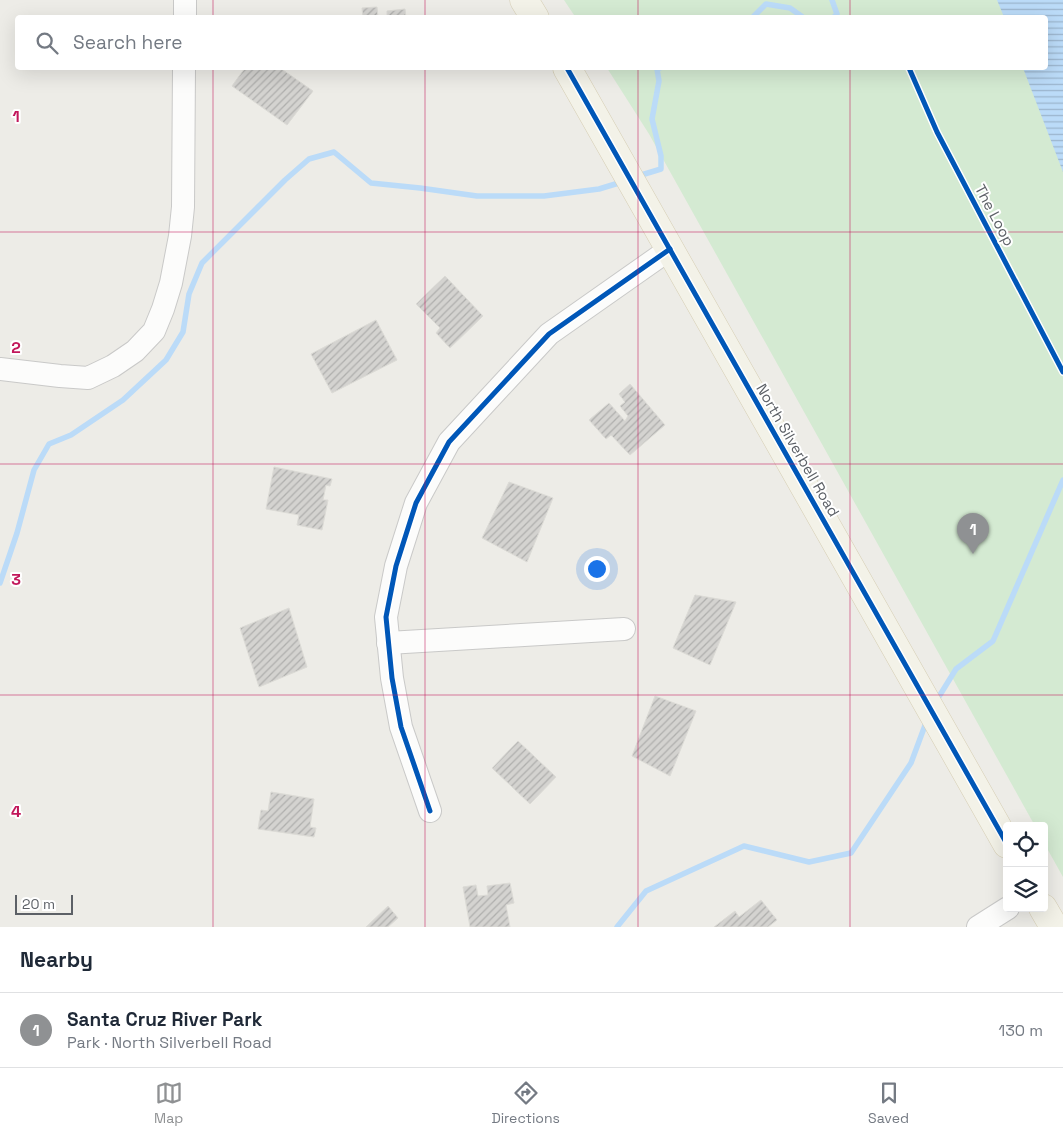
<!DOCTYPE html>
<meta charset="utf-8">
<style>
body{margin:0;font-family:"Space Grotesk",sans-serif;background:#f2f2f3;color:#1f2937}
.controls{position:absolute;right:15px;bottom:15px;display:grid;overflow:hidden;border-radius:5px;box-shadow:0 5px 20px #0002}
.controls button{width:45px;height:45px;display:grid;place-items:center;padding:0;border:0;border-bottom:1px solid #e0e1e3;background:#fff;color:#1f2937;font:25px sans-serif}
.scale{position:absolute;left:15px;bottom:12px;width:58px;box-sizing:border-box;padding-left:5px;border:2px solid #5c6066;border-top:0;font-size:14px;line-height:18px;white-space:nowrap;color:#5c6066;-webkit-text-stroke:4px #fff;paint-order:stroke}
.you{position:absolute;left:596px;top:568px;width:18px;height:18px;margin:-12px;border:4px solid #fff;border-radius:50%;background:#1a73e8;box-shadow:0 0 0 8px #1a73e833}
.badge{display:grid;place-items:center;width:32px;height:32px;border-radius:50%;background:#8f9193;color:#fff;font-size:16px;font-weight:700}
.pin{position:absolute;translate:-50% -41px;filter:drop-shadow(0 1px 2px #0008)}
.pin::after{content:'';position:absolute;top:26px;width:18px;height:15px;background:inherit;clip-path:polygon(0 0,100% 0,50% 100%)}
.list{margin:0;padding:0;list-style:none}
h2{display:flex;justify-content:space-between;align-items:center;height:65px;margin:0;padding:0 20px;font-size:21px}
h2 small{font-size:16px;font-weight:400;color:#747a83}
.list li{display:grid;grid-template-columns:32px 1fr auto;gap:15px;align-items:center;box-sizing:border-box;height:75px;padding:0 20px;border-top:1px solid #e0e1e3}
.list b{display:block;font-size:19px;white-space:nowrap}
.list p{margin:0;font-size:16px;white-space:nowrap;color:#747a83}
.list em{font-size:16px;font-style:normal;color:#747a83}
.icon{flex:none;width:28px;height:28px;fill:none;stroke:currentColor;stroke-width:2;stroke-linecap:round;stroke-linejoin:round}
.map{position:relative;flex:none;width:1063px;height:927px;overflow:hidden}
.search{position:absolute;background:#fff;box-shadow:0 5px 20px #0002;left:15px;right:15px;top:15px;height:55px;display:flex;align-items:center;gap:12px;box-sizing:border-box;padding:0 18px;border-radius:5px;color:#747a83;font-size:19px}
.sheet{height:140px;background:#fff}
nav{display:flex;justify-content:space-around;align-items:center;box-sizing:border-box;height:70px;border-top:1px solid #e0e1e3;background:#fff;font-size:14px;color:#747a83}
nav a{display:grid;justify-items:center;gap:2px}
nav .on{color:#8f9193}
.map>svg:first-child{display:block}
.green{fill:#d4ead2}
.water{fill:url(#water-rules)}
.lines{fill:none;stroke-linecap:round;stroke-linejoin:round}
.stream{stroke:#bbdbf8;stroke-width:5.5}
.building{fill:url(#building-hatch);stroke:#dcdbd6}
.minor-casing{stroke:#c9c9c8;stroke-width:24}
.major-casing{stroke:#d6ceb4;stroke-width:29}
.minor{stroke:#fcfcfb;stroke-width:22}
.major{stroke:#f3f2e8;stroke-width:28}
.cycleway-casing{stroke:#fff;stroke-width:8}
.cycleway{stroke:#0057b8;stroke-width:5}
.grid{fill:none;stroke:#c2185b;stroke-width:1;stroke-opacity:0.55}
.labels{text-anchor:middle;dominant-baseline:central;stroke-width:4;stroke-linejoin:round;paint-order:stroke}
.street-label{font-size:15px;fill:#5c6066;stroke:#fff}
.grid-label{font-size:16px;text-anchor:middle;font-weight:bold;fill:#c2185b;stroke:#fff;stroke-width:4;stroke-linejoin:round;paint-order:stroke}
</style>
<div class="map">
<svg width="1063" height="927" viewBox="0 0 1063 927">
<defs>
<pattern id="water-rules" width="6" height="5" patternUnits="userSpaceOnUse" patternTransform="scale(1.25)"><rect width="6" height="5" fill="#bbdbf8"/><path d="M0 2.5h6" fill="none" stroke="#9bb5cd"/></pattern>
<pattern id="building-hatch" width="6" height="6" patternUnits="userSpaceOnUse" patternTransform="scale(1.25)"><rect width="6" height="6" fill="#d4d3d0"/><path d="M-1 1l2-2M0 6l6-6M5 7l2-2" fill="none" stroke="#afafad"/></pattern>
</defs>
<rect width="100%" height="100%" fill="#edece7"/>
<polygon class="green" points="564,0 1063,0 1063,877 1044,843 1044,826 1035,826 649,134 607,68 1046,68 1046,18 576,18"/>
<polygon class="water" points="997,0 1063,0 1063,172 1023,68 1046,68 1046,18 1004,17"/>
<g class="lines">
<g class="stream">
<polyline points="832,0 837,14 833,18"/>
<polyline points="752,18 766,4 790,8 804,18"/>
<polyline points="638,176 661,169 661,156 652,119 659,81 657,69 660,68"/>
<polyline points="0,583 17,533 34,470 49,444 71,435 123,400 166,360 183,332 189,294 202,263 285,180 309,159 334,152 371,183 420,188 477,196 544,196 599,189 622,182"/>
<polyline points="935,703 956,669 993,641 1063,480"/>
<polyline points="617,927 646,891 744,846 809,862 851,853 911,763 927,720"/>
</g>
</g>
<g class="building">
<polygon points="377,7 378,18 363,18 362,8"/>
<polygon points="405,9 406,18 387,18 387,11"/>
<polygon points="245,68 280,68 313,91 287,125 232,86"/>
<polygon points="445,276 483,316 450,348 436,333 440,328 416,304"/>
<polygon points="376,320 397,360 332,393 311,354"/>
<polygon points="630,384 665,425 630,455 611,435 606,439 589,420 609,403 625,421 628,416 620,406 625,402 619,394"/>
<polygon points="274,467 332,479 330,486 326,485 323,500 328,500 322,530 297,525 299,515 266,509"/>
<polygon points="509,482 553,498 527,562 482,538"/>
<polygon points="695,595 736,602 710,665 673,648"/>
<polygon points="289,608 307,667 259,687 240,628"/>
<polygon points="655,696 696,711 670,776 632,756"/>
<polygon points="518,741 556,777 530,804 492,768"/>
<polygon points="271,792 314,799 310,827 316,828 314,837 258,829 261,810 268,811"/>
<polygon points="510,883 514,903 506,905 510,927 470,927 463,887 476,885 478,896 488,895 487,886"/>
<polygon points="761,900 777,920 768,927 714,927 735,911 739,917"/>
<polygon points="388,906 398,918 388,927 366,927"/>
</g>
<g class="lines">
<defs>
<g id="minor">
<polyline points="185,18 185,0"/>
<polyline points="0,369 60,376 88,378 113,366 135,351 154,331 163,309 171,283 180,236 183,207 184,68"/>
<polyline points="388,643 624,629"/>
<polyline points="430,811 401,727 392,678 386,617 396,566 416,503 449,442 549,334 670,249"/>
<polyline points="978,927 1008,908"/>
</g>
<g id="major">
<polyline points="524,0 535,18"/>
<polyline points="567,68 1007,844"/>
<polyline points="1043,908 1054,927"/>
</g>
</defs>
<use href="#minor" class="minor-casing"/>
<use href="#major" class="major-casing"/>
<use href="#minor" class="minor"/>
<use href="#major" class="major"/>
<defs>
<g id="cycleway">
<polyline points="567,68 1007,844"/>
<polyline points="909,68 937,132 1063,372"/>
<polyline points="430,811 401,727 392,678 386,617 396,566 416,503 449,442 549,334 670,249"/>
</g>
</defs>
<use href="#cycleway" class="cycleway-casing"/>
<use href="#cycleway" class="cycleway"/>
</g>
<path class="grid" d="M213 0V18M425 0V18M638 0V18M850 0V18M213 68V927M425 68V927M638 68V927M850 68V927M0 232H1063M0 464H1063M0 695H1063"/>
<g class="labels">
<g class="street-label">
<text transform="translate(995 215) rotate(62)">The Loop</text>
<text transform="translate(798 450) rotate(60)">North Silverbell Road</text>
</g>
</g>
<g class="grid-label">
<text x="16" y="122">1</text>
<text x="16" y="353">2</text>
<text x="16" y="585">3</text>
<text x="16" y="817">4</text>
</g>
</svg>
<div class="controls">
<button><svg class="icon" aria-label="locate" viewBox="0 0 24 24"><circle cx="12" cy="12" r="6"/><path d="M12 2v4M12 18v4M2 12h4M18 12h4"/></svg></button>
<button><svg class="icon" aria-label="layers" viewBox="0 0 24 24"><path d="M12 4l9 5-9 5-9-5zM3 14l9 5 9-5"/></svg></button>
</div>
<div class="scale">20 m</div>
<div class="you"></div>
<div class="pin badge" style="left:973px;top:554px">1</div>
<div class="search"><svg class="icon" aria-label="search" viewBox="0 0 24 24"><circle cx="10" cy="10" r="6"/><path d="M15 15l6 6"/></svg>Search here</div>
</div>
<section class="sheet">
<h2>Nearby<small></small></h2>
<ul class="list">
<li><span class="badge">1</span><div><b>Santa Cruz River Park</b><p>Park · North Silverbell Road</p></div><em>130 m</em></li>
</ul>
</section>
<nav>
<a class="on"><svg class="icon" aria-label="map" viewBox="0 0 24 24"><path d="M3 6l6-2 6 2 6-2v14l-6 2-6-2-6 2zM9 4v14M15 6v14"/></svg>Map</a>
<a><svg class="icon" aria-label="directions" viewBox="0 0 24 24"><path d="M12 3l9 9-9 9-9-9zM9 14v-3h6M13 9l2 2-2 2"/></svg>Directions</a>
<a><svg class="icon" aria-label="saved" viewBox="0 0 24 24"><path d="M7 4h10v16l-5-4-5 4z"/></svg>Saved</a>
</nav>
